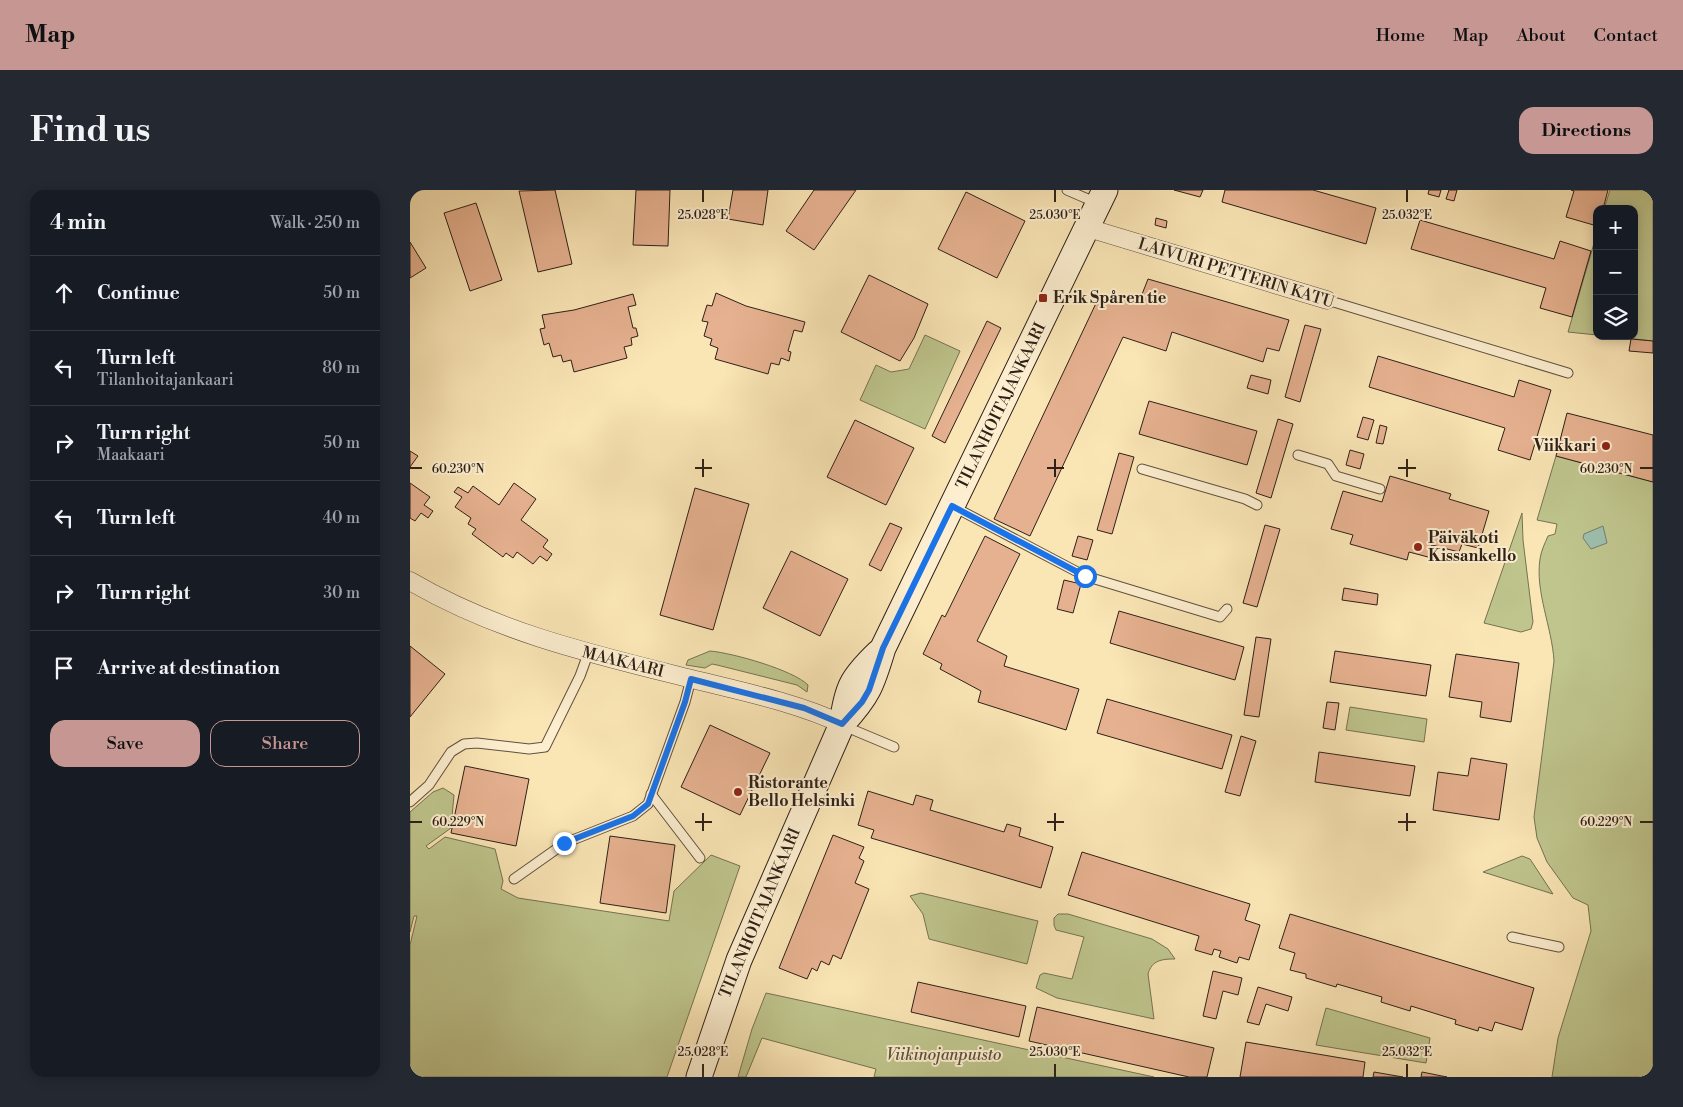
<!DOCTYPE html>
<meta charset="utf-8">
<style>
body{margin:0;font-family:"Libre Bodoni",serif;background:#242831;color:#f1f3f6}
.controls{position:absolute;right:15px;top:15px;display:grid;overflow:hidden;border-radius:10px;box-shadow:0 2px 12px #0003}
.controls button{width:45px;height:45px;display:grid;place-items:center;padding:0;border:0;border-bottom:1px solid #363941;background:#171b24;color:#f1f3f6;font:25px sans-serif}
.stop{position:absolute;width:15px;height:15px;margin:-11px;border:4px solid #1a73e8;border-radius:50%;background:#fff}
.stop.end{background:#1a73e8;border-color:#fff;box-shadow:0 1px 5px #0008}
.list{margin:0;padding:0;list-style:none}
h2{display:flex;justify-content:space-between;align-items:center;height:65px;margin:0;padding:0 20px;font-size:21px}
h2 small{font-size:16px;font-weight:400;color:#9ea1a6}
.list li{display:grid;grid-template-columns:32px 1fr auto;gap:15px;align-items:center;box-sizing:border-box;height:75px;padding:0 20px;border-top:1px solid #363941}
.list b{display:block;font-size:19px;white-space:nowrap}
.list p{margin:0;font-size:16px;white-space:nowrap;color:#9ea1a6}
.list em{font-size:16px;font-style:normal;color:#9ea1a6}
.actions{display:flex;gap:10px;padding:15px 20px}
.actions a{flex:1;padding:11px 0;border:1px solid #c59692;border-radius:15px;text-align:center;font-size:18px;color:#c59692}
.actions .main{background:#c59692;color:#111}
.icon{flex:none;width:28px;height:28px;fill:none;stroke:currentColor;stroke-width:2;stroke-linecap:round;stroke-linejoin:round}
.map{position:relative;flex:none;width:1243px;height:887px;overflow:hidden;border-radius:15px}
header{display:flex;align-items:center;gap:30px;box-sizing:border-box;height:70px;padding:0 25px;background:#c59692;color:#111}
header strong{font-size:24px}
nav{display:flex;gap:28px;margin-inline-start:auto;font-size:18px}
.intro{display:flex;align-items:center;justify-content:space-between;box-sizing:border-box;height:120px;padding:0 30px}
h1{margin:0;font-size:35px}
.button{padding:12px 22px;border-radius:15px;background:#c59692;color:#111;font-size:18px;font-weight:700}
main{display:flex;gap:30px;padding:0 30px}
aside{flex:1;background:#171b24;border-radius:15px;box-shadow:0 2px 12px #0003}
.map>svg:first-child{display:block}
.green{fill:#bfc58d;stroke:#767252}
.water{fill:#9ebfad;stroke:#717f71}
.building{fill:#e6b190;stroke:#2e2018}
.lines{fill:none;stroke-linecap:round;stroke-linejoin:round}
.lane-casing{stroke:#61513f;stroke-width:11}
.street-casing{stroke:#61513f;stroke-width:19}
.secondary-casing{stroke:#2e2018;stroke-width:27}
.lane{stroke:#fceecf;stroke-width:9}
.street{stroke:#fceecf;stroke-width:18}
.secondary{stroke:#fceecf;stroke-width:25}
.route{stroke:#1a73e8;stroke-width:6}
.ticks{fill:none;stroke:#2e2018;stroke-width:2}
.poi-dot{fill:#8f2418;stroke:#fceecf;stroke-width:2}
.labels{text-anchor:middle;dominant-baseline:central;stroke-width:4;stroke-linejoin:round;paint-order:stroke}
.street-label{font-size:16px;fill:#2e2018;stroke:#fceecf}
.poi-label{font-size:16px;font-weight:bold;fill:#2e2018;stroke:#fceecf;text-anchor:start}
.park-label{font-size:16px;font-style:italic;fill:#5a523b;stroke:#fceecf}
.ticks-label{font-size:12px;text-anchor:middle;fill:#2e2018;stroke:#fceecf;stroke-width:4;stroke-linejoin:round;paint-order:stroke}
</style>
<header>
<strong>Map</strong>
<nav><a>Home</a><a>Map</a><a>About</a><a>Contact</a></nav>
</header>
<div class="intro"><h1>Find us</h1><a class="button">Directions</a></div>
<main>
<aside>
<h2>4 min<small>Walk · 250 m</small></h2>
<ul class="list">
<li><svg class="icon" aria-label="ahead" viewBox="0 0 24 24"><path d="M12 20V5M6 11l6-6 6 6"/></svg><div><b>Continue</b></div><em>50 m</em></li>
<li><svg class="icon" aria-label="left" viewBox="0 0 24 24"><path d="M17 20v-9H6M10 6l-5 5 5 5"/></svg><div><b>Turn left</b><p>Tilanhoitajankaari</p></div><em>80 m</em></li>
<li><svg class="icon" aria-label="right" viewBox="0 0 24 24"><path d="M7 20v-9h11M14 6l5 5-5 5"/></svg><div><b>Turn right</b><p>Maakaari</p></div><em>50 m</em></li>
<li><svg class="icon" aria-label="left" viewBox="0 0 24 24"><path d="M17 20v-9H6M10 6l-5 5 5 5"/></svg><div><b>Turn left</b></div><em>40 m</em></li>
<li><svg class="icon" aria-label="right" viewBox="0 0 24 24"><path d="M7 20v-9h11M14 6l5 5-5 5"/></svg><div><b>Turn right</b></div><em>30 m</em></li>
<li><svg class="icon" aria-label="arrive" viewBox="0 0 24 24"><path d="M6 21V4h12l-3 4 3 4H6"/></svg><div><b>Arrive at destination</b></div></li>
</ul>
<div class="actions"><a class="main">Save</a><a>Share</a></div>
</aside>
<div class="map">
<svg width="1243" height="887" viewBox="0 0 1243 887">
<rect width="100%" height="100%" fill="#fae5b5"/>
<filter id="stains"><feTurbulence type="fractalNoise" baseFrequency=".004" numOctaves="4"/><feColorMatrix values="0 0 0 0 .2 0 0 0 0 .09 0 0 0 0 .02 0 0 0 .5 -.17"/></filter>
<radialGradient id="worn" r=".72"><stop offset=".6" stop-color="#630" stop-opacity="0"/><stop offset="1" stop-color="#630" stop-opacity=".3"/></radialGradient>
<g class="green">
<polygon points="1200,0 1243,0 1243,151 1197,146 1224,146 1224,19 1194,19"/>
<polygon points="1187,43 1187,145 1158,142"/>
<polygon points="515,145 550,161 515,239 450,210 466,175 481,182 499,179"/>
<path d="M1146 266 1243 292V887H1142L1148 848 1181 741 1178 715 1163 708 1137 672 1127 648 1124 627 1144 471C1142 437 1125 402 1130 369 1131 361 1135 353 1138 346L1145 344 1147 334 1127 330Z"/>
<polygon points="1112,323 1113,350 1123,432 1121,439 1111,442 1074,433"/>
<path d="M300 461C323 463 383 480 398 495L397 502 387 495 307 475 302 474 295 478 276 475 278 470Z"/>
<polygon points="940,517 1017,529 1014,552 936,540"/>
<polygon points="33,598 44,605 41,638 16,656 19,659 35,647 85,659 93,691 91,699 108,708 259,731 264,701 301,665 330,676 257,887 0,887 0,755 7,726 4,726 0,742 0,622 23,602"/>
<polygon points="1112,666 1120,669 1143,704 1073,682"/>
<polygon points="511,703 628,731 617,774 519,749 513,724 500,706"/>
<path d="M648 724H658L742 749 758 759 765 769C752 769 742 770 738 784L744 829 647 808 626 798 630 785 634 783 662 789 674 747 646 740 644 735V728Z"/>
<polygon points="356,803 744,887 464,887 466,879 352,848 336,887 328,887 342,839"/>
<polygon points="916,818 1020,848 1016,873 906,855"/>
</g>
<polygon class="water" points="1193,336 1197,353 1181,359 1173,348 1174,344"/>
<g class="building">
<polygon points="145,0 162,74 128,82 109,1"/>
<polygon points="226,0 260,0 258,56 223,55"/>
<polygon points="323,0 358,0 353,35 318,29"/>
<polygon points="404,0 446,0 404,60 376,41"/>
<polygon points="764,0 793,0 790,7"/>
<polygon points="815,0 903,0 966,18 956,54 812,12"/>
<polygon points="1019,0 1031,0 1029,7 1018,4"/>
<polygon points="1039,0 1047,0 1044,11 1036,9"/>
<polygon points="1161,0 1198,0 1193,19 1187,19 1187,36 1156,27 1164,1"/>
<polygon points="556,2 615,31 587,88 528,59"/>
<polygon points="66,13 92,90 60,101 34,23"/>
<polygon points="746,28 757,31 756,38 745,35"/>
<polygon points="1010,30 1144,69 1150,51 1181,61 1162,127 1130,118 1136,98 1001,59"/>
<polygon points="0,52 16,78 0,88"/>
<polygon points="459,85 518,114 504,148 490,171 431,142"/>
<polygon points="738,89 879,130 869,161 857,158 853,172 762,142 756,161 713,147 620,346 584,329 688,109 701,113 704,104 729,112"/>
<polygon points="306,103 336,116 395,132 392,142 384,140 378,161 381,162 379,171 371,168 369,175 361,173 358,184 305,169 308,158 300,155 302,149 294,146 298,132 292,131 297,115 302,116"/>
<polygon points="223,104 226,115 218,117 223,138 226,138 228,146 221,148 222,155 214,157 217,168 164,182 161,170 153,172 151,165 143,167 139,153 134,155 130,139 135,138 132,125 164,120"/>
<polygon points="577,131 591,138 535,253 522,246"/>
<polygon points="895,135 911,139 890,212 875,207"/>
<polygon points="1221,149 1243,151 1243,163 1219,161"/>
<polygon points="968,166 1104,207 1109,190 1141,200 1120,270 1088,260 1095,238 959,197"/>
<polygon points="841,185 861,190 858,204 837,198"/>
<polygon points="739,211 847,241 837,275 729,244"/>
<polygon points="1157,223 1243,245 1243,292 1146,266"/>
<polygon points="953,227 964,230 958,250 947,247"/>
<polygon points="868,229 883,234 861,308 846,303"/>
<polygon points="445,230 504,258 476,315 417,287"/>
<polygon points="970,235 977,237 973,254 966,253"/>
<polygon points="940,260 954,264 950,279 936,275"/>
<polygon points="0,261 8,266 0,277"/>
<polygon points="709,263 724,267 702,344 687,340"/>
<polygon points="980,286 1041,304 1039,309 1079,321 1068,358 1052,354 1049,362 1022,355 1018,367 999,362 997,370 940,354 943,345 921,339 933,301 972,312"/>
<polygon points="0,293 20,307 14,315 23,321 18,328 11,323 5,331 0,328"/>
<polygon points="104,293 126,309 111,330 138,350 133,357 142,364 137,371 130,366 123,374 107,362 103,368 96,363 93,367 62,344 66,339 58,334 61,328 45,317 52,307 44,302 48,297 58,303 63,296 89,315"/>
<polygon points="285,298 339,314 303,440 250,425"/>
<polygon points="480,333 492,338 471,381 459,375"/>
<polygon points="855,335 870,339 847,417 833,413"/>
<polygon points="575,346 610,364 567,451 597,466 594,476 669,499 656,540 568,512 571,501 530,479 532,474 513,464 532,425 535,427"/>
<polygon points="668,346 683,350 677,370 662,366"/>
<polygon points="381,361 438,389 410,446 353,418"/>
<polygon points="654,390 671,394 663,423 647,419"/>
<polygon points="934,398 968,404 967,415 932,410"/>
<polygon points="709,421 834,457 825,490 700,453"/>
<polygon points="846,447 861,449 849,527 834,525"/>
<polygon points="0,456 35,484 0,527"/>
<polygon points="925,461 1021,475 1016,506 920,492"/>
<polygon points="1046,464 1109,473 1101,532 1070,527 1072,512 1039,507"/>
<polygon points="697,509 822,545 812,579 687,543"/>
<polygon points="917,512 929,513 925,540 913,538"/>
<polygon points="300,535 360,563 330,625 271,597"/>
<polygon points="831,546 846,551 830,606 815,602"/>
<polygon points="909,562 1005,576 1000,606 905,592"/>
<polygon points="1061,568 1097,574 1089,630 1023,620 1028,582 1058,586"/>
<polygon points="55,576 119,589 106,656 41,643"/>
<polygon points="458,601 503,615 506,605 523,610 520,620 594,642 597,634 611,638 609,646 643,657 631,698 461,648 464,640 448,635"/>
<polygon points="423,645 454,657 449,668 454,671 445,693 459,699 431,769 423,765 419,775 411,771 407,781 402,778 397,789 369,778"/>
<polygon points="200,646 265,655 256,723 190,713"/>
<polygon points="672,662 840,714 835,730 850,735 839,770 829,767 827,773 809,767 811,761 804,759 802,765 785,760 789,746 658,705"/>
<polygon points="880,724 1124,798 1112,840 1085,832 1082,841 1069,837 1068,841 1045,834 1046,830 1001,816 1000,821 971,812 972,807 927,794 926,797 896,788 896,784 880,780 885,763 869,758"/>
<polygon points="803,781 832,788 828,805 813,801 806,829 793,826"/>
<polygon points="508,792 616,816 609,847 501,822"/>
<polygon points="848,797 882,807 878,821 856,814 849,835 837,832"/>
<polygon points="627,817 804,858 797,887 779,887 619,851"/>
<polygon points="836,852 955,872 953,887 830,887"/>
<polygon points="964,882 993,887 963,887"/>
<polygon points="1012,882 1037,887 1011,887"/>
</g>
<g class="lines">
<defs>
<g id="lane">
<polyline points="657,0 687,13"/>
<polyline points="917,110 1158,183"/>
<polyline points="888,265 918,274 926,286 970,299"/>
<polyline points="732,279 835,309 847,315"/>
<polyline points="542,316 675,386 810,427 817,419"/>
<polyline points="434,536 484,557"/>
<polyline points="241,604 290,668"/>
<polyline points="0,612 19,595 41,562 54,554 67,553 119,559 135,557 170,486 178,464"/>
<polyline points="104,689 155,653 223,626 238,614 275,512 281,489"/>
<polyline points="1102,747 1149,757"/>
</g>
<g id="street">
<polyline points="678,38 917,110"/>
<path d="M0 391C90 444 190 466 290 491 338 503 387 513 432 534"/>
</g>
<g id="secondary">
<path d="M432 534C458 506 462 495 473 458L695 0"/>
<path d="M289 887 329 770 432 534C437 498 441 489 468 463"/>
</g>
</defs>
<use href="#lane" class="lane-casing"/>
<use href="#street" class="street-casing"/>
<use href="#secondary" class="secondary-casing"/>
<use href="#lane" class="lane"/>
<use href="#street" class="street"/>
<use href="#secondary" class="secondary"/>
</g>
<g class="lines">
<polyline class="route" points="154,653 223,626 238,614 275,512 281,489 394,518 432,534 452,512 459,500 473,458 542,316 675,386"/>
</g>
<path class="ticks" d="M293 0V12M645 0V12M997 0V12M293 269V287M645 269V287M997 269V287M0 278H12M285 278H302M637 278H654M988 278H1006M1230 278H1243M293 623V641M645 623V641M997 623V641M0 632H12M285 632H302M637 632H654M988 632H1006M1230 632H1243M293 874V887M645 874V887M997 874V887"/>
<g class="poi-dot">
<rect x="628" y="103" width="10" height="10" rx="2.5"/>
<circle cx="1196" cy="256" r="5"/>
<circle cx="1008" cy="357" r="5"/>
<circle cx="328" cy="602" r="5"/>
</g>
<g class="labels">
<g class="street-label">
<text transform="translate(826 83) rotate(17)">LAIVURI PETTERIN KATU</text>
<text transform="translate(591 216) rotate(-64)">TILANHOITAJANKAARI</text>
<text transform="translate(213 472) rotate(14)">MAAKAARI</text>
<text transform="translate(350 723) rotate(-67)">TILANHOITAJANKAARI</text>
</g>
<g class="poi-label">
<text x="643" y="108">Erik Spåren tie</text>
<text x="1186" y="256" text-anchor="end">Viikkari</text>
<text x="1018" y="348">Päiväkoti<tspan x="1018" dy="18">Kissankello</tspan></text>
<text x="338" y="593">Ristorante<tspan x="338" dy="18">Bello Helsinki</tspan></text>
</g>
<g class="park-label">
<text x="534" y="865">Viikinojanpuisto</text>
</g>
</g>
<g class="ticks-label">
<text x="293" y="29">25.028°E</text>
<text x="645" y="29">25.030°E</text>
<text x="997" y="29">25.032°E</text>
<text x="48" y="283">60.230°N</text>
<text x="1196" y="283">60.230°N</text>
<text x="48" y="636">60.229°N</text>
<text x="1196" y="636">60.229°N</text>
<text x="293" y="866">25.028°E</text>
<text x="645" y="866">25.030°E</text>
<text x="997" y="866">25.032°E</text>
</g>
<rect width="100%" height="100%" filter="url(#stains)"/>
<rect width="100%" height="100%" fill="url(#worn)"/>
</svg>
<div class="controls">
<button>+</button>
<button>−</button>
<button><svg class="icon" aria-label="layers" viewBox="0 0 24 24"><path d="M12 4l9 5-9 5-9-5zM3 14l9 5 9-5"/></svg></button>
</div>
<div class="stop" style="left:675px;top:386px"></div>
<div class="stop end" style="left:154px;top:653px"></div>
</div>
</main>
